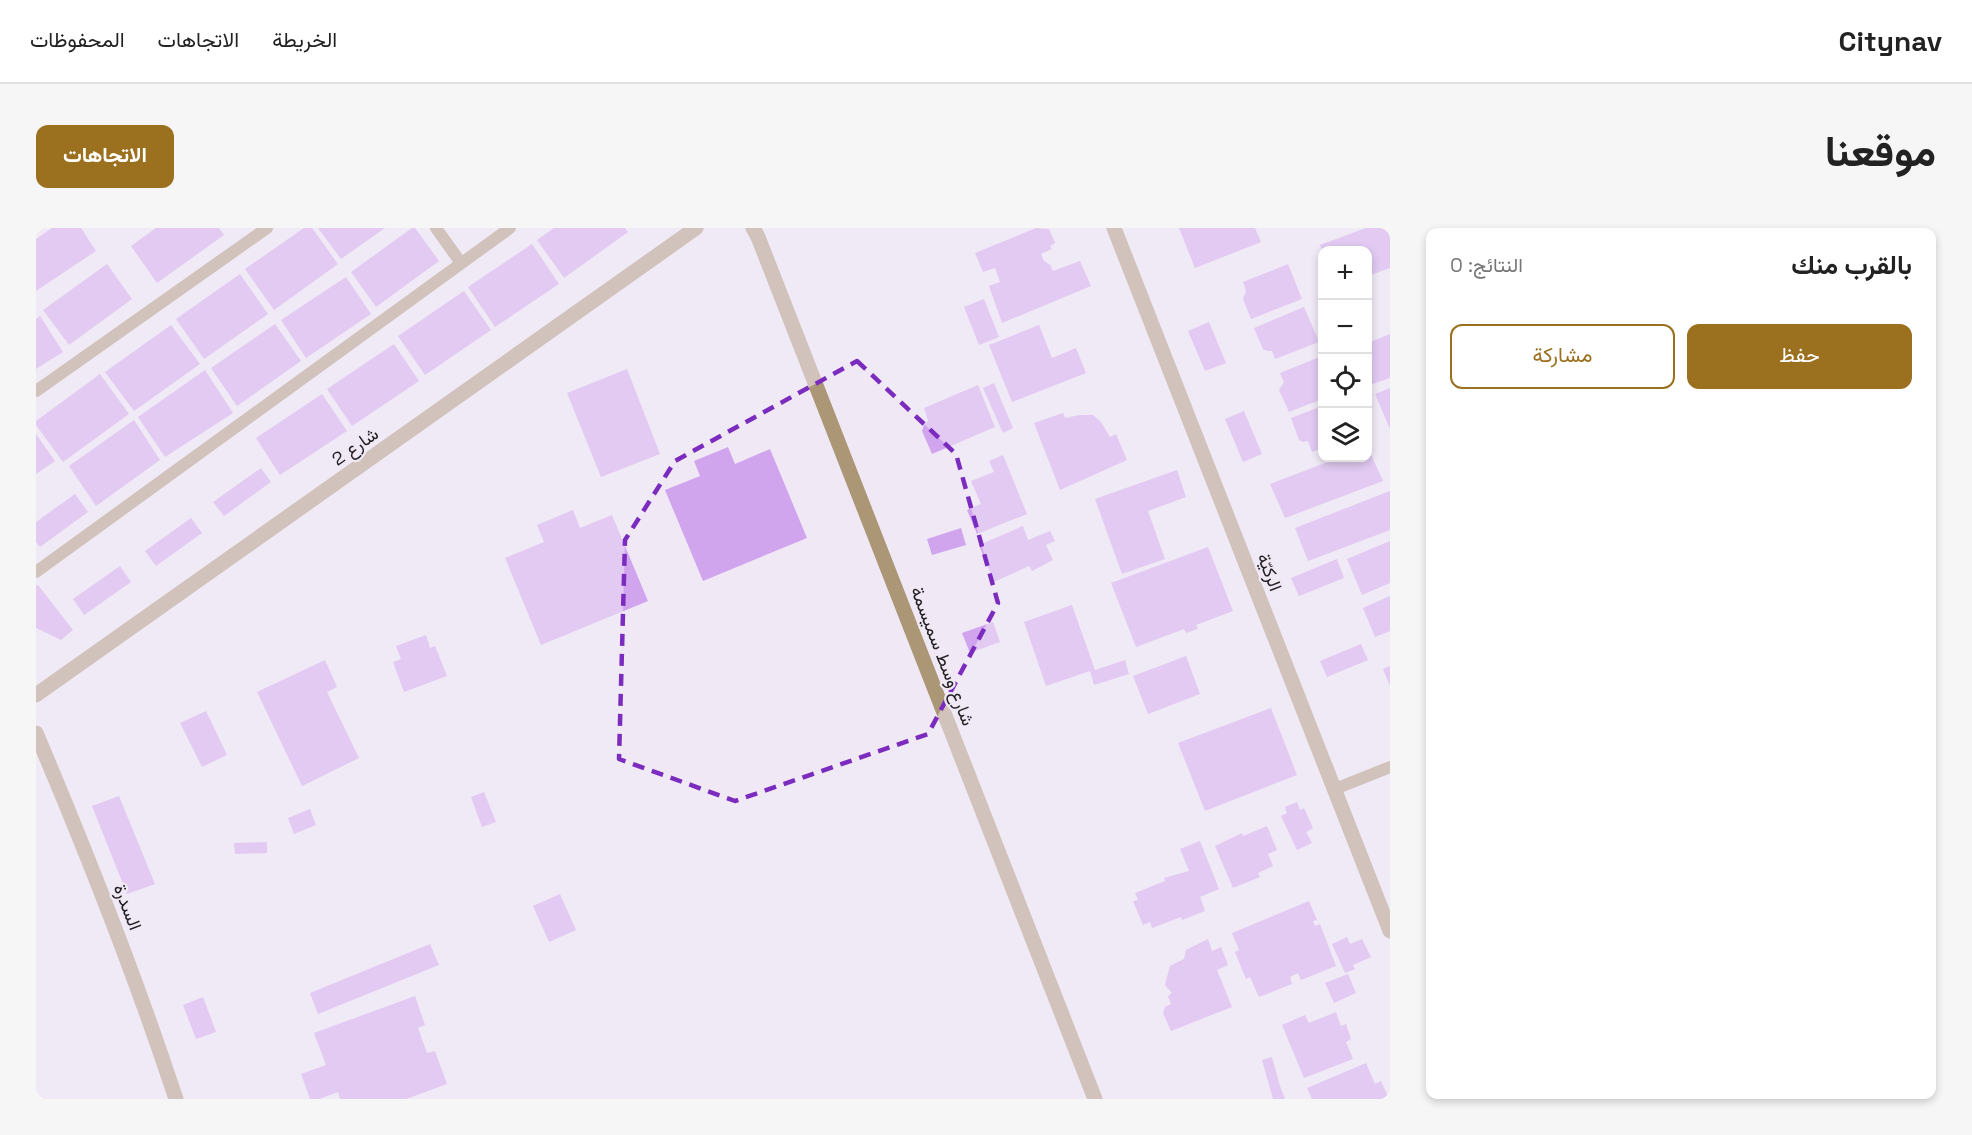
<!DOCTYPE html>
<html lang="ar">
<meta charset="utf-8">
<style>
body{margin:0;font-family:"Space Grotesk",Vazirmatn,sans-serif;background:#f6f6f6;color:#222;direction:rtl}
.controls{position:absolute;right:18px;top:18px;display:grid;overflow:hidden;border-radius:12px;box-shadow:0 3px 9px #0003}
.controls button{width:54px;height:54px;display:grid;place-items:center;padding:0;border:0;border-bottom:2px solid #e0e0e0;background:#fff;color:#222;font:30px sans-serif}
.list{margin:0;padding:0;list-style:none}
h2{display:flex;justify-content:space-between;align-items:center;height:78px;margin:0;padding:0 24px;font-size:26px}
h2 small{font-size:20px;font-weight:400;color:#767676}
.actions{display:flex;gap:12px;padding:18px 24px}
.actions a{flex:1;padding:14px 0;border:2px solid #9b701e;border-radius:12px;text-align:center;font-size:21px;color:#9b701e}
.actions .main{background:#9b701e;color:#fff}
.icon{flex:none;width:33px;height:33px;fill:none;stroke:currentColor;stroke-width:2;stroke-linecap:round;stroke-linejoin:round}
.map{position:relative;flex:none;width:1354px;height:871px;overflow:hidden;direction:ltr;border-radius:12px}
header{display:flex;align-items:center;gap:36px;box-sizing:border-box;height:84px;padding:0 30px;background:#fff;border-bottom:2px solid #e0e0e0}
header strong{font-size:28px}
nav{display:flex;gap:33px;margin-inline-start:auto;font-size:21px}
.intro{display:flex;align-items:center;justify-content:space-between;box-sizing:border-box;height:144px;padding:0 36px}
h1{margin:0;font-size:42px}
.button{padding:15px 27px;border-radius:12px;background:#9b701e;color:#fff;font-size:21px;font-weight:700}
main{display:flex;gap:36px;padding:0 36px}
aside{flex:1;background:#fff;border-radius:12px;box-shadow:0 3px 9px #0003}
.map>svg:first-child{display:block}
.building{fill:#d1a4ee}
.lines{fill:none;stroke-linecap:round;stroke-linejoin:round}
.service{stroke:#ab9676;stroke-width:12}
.minor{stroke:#ab9676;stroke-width:15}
.marked{fill:none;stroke:#7b2cbf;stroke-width:4.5;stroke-dasharray:12 8;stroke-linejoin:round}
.labels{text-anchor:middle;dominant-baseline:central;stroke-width:4.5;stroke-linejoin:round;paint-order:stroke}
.street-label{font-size:18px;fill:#232024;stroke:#f0e9f5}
</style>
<header>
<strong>Citynav</strong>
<nav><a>الخريطة</a><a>الاتجاهات</a><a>المحفوظات</a></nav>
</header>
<div class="intro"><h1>موقعنا</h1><a class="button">الاتجاهات</a></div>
<main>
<aside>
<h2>بالقرب منك<small>النتائج: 0</small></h2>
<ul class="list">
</ul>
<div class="actions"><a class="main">حفظ</a><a>مشاركة</a></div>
</aside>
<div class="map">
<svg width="1354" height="871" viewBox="0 0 1354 871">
<rect width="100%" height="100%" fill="#f0e9f5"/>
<g class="building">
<polygon points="16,0 45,0 60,23 0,63 0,11"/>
<polygon points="120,0 183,0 188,7 121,55 95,18"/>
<polygon points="268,0 276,0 302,36 238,82 209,41"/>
<polygon points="282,0 349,0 305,31"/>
<polygon points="376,0 379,0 403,33 340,79 315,44"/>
<polygon points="518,0 589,0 592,4 528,50 501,12"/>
<polygon points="1000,0 1013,1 1019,15 1014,18 1016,21 1005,26 1008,33 1014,37 1017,43 1044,33 1055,58 966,95 953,58 964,54 959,40 947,44 939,25"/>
<polygon points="1143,0 1219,0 1225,14 1159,40"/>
<polygon points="1330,0 1350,0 1354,8 1354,40 1332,48 1332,22 1286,22 1284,17"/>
<polygon points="496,16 523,56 459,99 432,59"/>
<polygon points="71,36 96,71 33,117 7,82"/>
<polygon points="1252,36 1266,71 1215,91 1207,71 1210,63 1207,54"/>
<polygon points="204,46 232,86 168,131 140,91"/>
<polygon points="310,49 335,86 270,130 245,92"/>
<polygon points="428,63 455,102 389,147 362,108"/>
<polygon points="948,71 963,109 943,117 928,79"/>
<polygon points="1268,79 1283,114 1239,131 1236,123 1231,123 1227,121 1218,100"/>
<polygon points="4,88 27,124 0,141 0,91"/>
<polygon points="1173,94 1190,135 1169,143 1152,103"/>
<polygon points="239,96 265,133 201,178 175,140"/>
<polygon points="135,97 164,136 98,183 69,144"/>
<polygon points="1003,97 1016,130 1040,120 1050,145 976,174 953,117"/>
<polygon points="1354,106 1354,150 1334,157 1332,150 1332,115"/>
<polygon points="358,116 383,153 316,198 291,161"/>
<polygon points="1286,128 1286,171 1253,184 1243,162 1248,154 1244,145"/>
<polygon points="591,141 624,226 565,249 531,165"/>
<polygon points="169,142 197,185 129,229 102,189"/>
<polygon points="64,146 93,186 27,234 0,197 0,193"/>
<polygon points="958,155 977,200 967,205 947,160"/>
<polygon points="942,157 959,199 896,226 886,203 888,197 892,193 888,180"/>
<polygon points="1354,160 1354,201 1339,166"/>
<polygon points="286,166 311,203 244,247 220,210"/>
<polygon points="1286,178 1286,220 1276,224 1272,213 1267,214 1263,212 1255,190"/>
<polygon points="1208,183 1226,226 1207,234 1189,191"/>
<polygon points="1027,185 1029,190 1044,187 1057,187 1065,194 1074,209 1080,206 1091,232 1024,262 998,195"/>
<polygon points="98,192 124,232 60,278 33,238"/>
<polygon points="0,206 19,233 0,246"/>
<polygon points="692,219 699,236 734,221 771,310 667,353 629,262 664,248 658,233"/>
<polygon points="1332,220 1347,253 1249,290 1234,256 1302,230 1332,230"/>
<polygon points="967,227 991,286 941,306 931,282 945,276 935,253 958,244 953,233"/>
<polygon points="225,240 235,254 188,288 177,274"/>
<polygon points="1141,242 1150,269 1112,283 1129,331 1086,346 1059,271"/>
<polygon points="1354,263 1354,302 1272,333 1259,300"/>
<polygon points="39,266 52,284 4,319 0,314 0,294"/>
<polygon points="537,282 544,300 576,287 612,373 505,417 469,330 508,314 501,297"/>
<polygon points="155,290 166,305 120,338 109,323"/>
<polygon points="987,298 992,312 1014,303 1019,313 1010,317 1017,332 996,343 993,338 958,354 943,317"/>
<polygon points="925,300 930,317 896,327 891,311"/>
<polygon points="1354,313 1354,355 1326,367 1311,331"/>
<polygon points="1172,319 1197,383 1160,397 1162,401 1150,405 1148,401 1100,419 1075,355"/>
<polygon points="1301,331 1308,350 1263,368 1255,350"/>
<polygon points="84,338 95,354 48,387 37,371"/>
<polygon points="2,357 37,402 25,412 0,400 0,358"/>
<polygon points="1354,368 1354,403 1339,409 1327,380"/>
<polygon points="1036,377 1059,442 1089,432 1093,446 1058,457 1054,443 1010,458 988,394"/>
<polygon points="957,394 964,414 934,425 926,405"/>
<polygon points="390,407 394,420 399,418 411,448 368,464 357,434 365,431 360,418"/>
<polygon points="1325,416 1332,432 1291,449 1284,433"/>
<polygon points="1150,428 1164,466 1112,486 1097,448"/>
<polygon points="289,432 301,459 291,464 323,530 266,558 221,464"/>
<polygon points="1354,438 1354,458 1347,441"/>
<polygon points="1235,480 1261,547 1169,583 1142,515"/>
<polygon points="170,483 191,527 166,539 144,495"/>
<polygon points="448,564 460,594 446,599 435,569"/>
<polygon points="83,568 119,656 91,666 56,578"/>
<polygon points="1261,574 1264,582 1268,580 1277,600 1270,604 1276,615 1261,622 1245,588 1251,585 1249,579"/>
<polygon points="274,581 280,597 258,606 252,590"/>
<polygon points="1231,598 1241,622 1232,626 1237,638 1222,645 1224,649 1197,660 1179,618 1206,605 1207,608"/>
<polygon points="1164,613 1183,661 1164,669 1169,683 1146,692 1145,689 1116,700 1114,694 1107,697 1097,673 1102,672 1099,665 1129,653 1128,650 1153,643 1144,621"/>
<polygon points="231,614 231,625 199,626 198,615"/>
<polygon points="524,666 540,702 513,714 497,678"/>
<polygon points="1273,673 1281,692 1277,693 1279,698 1284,696 1300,738 1265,752 1262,745 1254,749 1256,756 1223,769 1214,749 1210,751 1199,724 1203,722 1196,705"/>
<polygon points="1311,709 1314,716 1326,711 1335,729 1317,737 1319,741 1309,745 1296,716"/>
<polygon points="1172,711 1176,723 1185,719 1192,737 1181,742 1196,779 1135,803 1127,785 1129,779 1135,776 1132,768 1136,765 1129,757 1134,738 1148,731 1150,722"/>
<polygon points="394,716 403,737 282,786 274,765"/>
<polygon points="1312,746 1320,765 1298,775 1289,755"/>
<polygon points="379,768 389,797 382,800 391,825 399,823 411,856 370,871 304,871 302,864 283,871 274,871 265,846 290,837 278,805"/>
<polygon points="167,769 180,804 160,811 147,777"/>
<polygon points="1300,784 1305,798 1310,796 1315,811 1310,814 1317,831 1268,850 1246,797 1269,787 1273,795"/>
<polygon points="1236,829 1244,858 1249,871 1237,871 1226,832"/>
<polygon points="1330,835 1339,856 1345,853 1353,871 1276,871 1271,860"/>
</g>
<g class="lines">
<g class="service">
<polyline points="400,0 425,35"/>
<polyline points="0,163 231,0"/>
<polyline points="0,344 474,0"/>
<polyline points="1299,561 1354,539"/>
</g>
<g class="minor">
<polyline points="717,0 722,9 1059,871"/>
<polyline points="1078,0 1354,703"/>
<polyline points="0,467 660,0"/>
<path d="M0 505C51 625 99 747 140 871"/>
</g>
</g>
<path d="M0 0H1354V871H0ZM821 133 920 226 962 375 892 506 699 573 583 531 589 312 639 233Z" fill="#f0e9f5" fill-opacity=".55" fill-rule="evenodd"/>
<path class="marked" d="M821 133 920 226 962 375 892 506 699 573 583 531 589 312 639 233Z"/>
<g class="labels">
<g class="street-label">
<text transform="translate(319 218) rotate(-35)">شارع 2</text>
<text transform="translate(1234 344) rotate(69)">الركيّة</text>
<text transform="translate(907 428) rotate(69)">شارع وسط سميسمة</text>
<text transform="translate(92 679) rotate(69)">السدرة</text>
</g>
</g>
</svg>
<div class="controls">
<button>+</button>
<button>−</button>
<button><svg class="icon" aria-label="locate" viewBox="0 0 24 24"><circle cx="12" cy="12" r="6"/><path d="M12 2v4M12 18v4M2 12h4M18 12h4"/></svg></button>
<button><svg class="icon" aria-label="layers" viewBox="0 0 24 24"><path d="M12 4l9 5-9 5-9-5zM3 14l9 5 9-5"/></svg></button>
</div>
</div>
</main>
